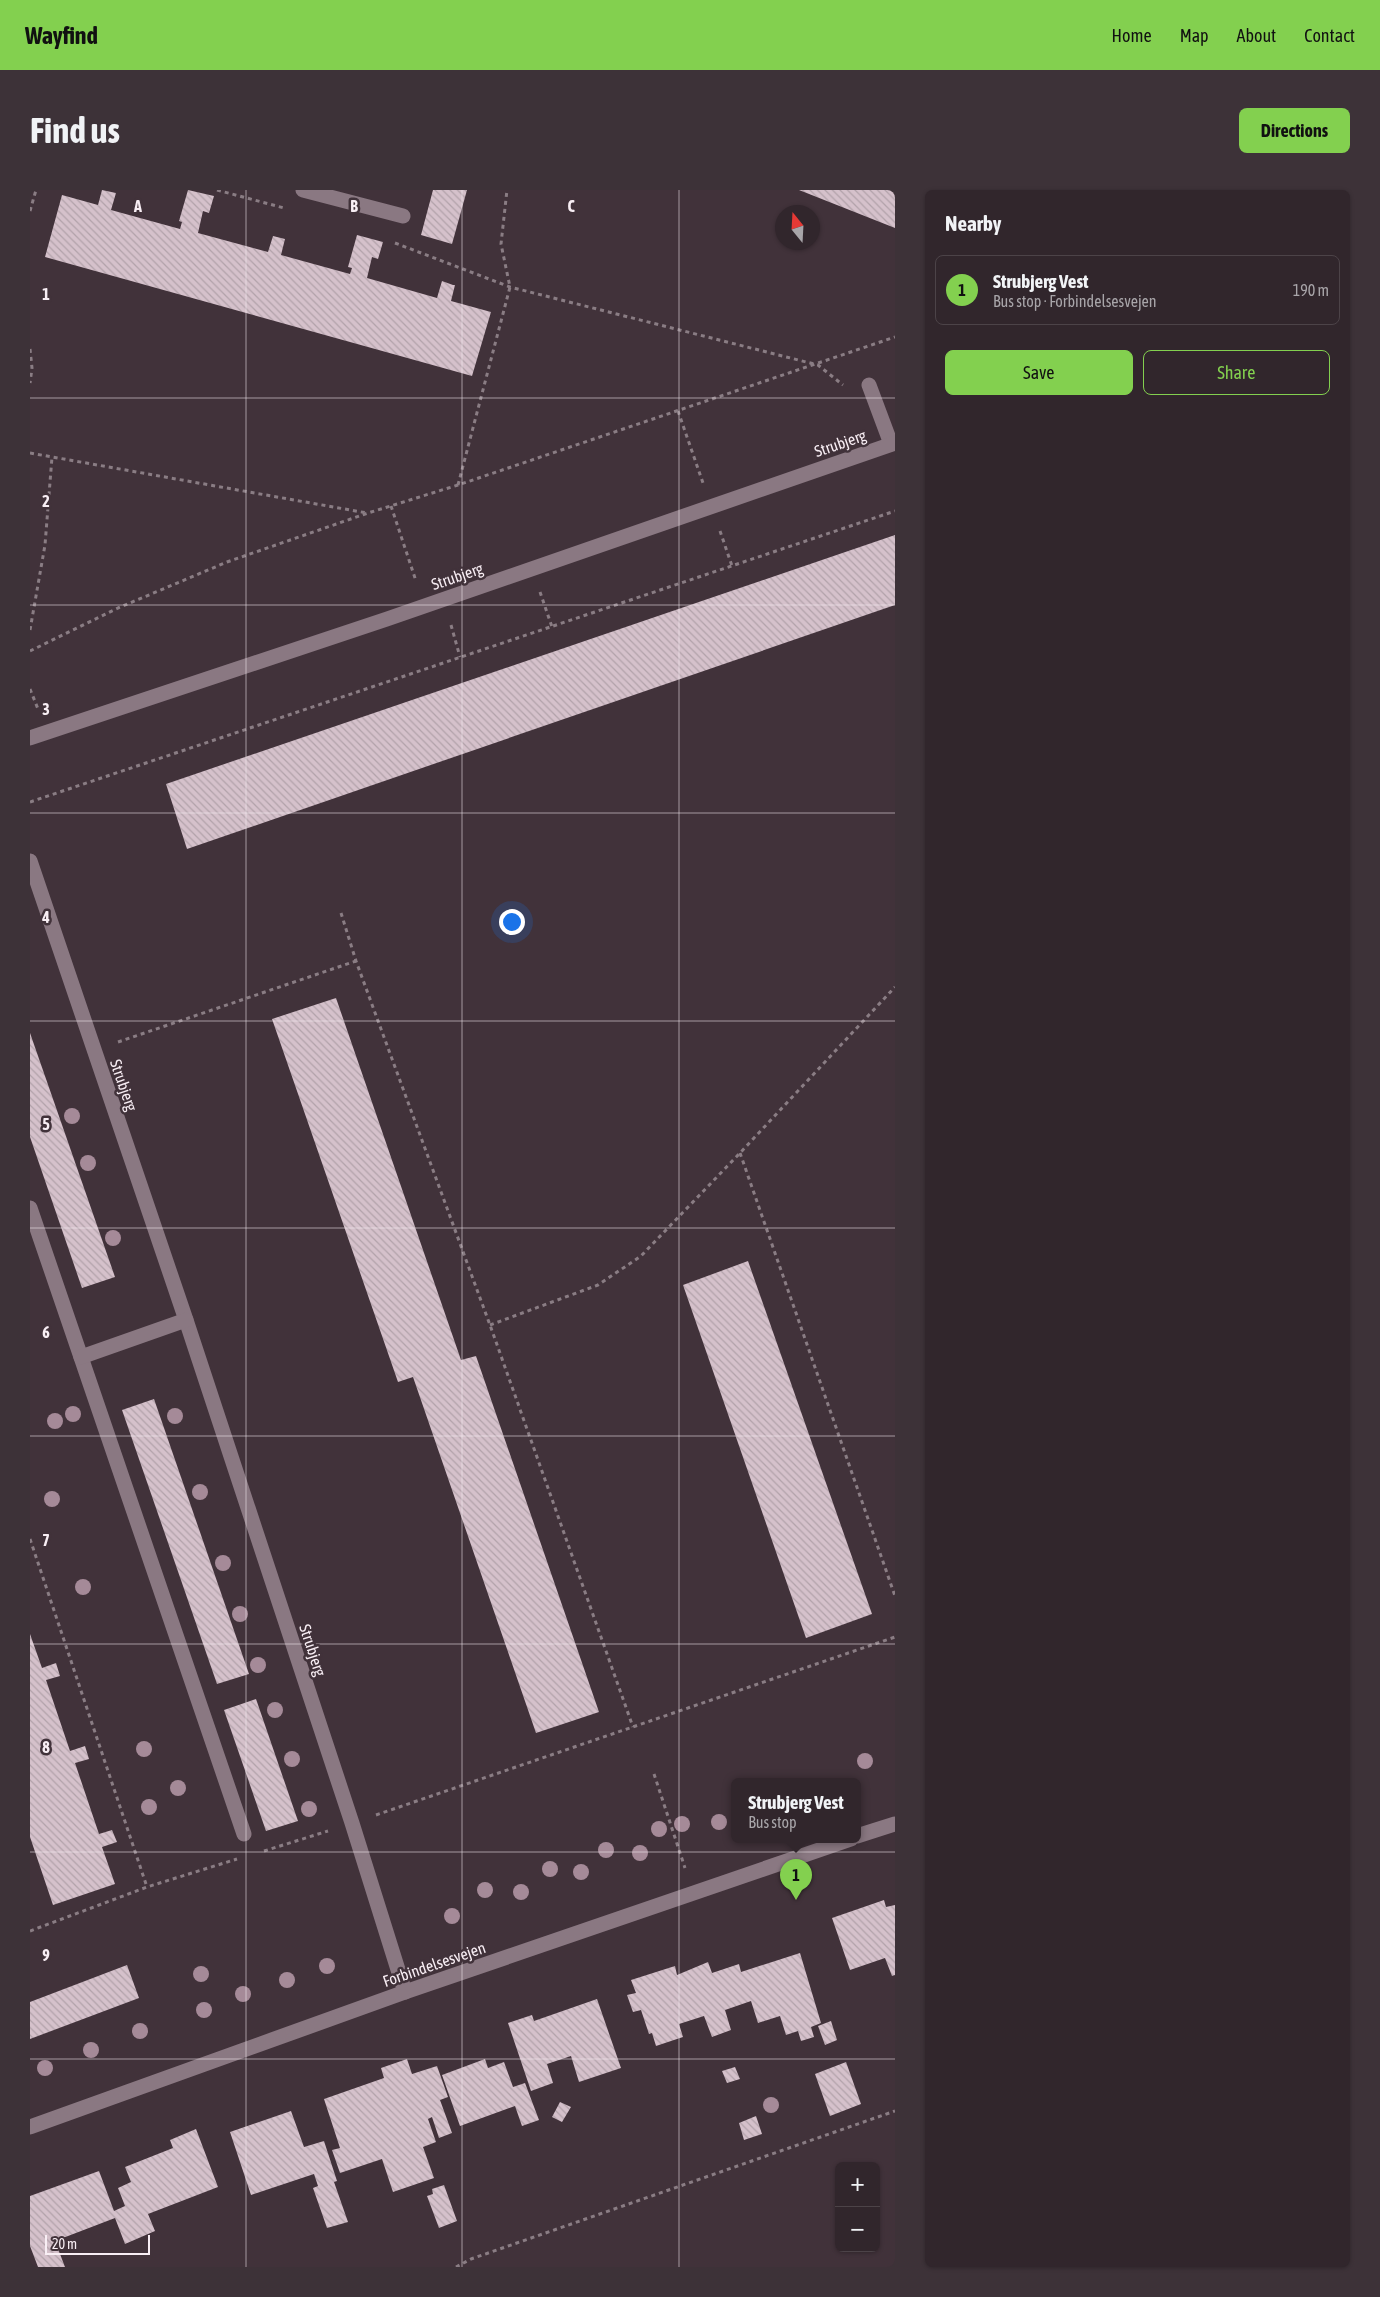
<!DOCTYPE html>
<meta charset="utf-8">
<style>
body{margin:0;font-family:"Asap Condensed",sans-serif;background:#3d3238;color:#f1f3f6}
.controls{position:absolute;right:15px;bottom:15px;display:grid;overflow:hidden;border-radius:8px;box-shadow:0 1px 4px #0004}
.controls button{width:45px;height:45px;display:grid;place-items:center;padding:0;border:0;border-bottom:1px solid #4c4348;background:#31262c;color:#f1f3f6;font:25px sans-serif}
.compass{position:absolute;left:745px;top:15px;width:45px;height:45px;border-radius:50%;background:#31262c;box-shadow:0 1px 4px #0004;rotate:342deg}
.scale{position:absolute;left:15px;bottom:12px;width:105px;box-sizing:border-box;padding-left:5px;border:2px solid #f8eef4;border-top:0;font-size:14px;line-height:18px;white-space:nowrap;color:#f8eef4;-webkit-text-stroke:4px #41323a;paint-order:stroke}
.you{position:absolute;left:481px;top:731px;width:18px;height:18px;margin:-12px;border:4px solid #fff;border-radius:50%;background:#1a73e8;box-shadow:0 0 0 8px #1a73e833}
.badge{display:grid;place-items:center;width:32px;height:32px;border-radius:50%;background:#83d04f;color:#111;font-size:16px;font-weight:700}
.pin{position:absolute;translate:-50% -41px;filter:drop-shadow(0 1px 2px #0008)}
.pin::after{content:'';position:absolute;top:26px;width:18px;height:15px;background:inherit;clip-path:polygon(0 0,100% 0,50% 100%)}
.popup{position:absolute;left:701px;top:1588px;width:130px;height:65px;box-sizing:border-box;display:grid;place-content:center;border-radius:8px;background:#31262c;filter:drop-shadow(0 1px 4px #0005);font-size:16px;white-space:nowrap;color:#a8a5a9}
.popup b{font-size:19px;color:#f1f3f6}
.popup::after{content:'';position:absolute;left:50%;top:100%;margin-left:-10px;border:10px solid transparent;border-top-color:#31262c}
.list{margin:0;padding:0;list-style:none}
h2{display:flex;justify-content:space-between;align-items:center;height:65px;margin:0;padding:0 20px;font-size:21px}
h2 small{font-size:16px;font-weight:400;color:#a8a5a9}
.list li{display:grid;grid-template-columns:32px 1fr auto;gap:15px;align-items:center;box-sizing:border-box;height:70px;margin:0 10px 10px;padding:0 10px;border:1px solid #4c4348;border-radius:8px}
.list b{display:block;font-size:19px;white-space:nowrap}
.list p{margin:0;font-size:16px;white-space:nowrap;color:#a8a5a9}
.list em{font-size:16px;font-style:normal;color:#a8a5a9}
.actions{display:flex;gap:10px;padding:15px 20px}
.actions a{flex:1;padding:11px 0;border:1px solid #83d04f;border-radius:8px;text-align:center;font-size:18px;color:#83d04f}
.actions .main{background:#83d04f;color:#111}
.map{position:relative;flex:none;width:865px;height:2077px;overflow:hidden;border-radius:8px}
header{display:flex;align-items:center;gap:30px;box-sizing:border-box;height:70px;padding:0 25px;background:#83d04f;color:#111}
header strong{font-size:24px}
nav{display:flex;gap:28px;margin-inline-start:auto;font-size:18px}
.intro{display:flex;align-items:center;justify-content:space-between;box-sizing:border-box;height:120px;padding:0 30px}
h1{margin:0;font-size:35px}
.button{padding:12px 22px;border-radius:8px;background:#83d04f;color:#111;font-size:18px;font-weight:700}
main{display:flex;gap:30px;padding:0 30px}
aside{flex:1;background:#31262c;border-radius:8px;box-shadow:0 1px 4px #0004}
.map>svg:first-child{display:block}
.building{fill:url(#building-back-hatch)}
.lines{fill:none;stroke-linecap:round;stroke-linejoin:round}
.path{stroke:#8a7d84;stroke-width:3;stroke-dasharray:4 4;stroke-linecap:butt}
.minor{stroke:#8a7882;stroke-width:15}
.tree{fill:#a58a98}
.grid{fill:none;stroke:#f8eef4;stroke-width:1;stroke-opacity:0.55}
.labels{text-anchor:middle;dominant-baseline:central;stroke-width:5;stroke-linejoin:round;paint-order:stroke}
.street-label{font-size:16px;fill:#f8eef4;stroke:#41323a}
.grid-label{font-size:16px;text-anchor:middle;font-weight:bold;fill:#f8eef4;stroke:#41323a;stroke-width:5;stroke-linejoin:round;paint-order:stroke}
</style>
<header>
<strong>Wayfind</strong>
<nav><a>Home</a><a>Map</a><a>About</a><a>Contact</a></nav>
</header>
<div class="intro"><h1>Find us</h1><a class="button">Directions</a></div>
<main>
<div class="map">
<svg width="865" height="2077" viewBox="0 0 865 2077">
<defs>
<pattern id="building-back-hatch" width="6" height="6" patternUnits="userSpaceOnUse" patternTransform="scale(1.25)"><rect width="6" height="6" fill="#d5c1cb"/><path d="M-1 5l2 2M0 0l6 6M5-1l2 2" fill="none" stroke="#b2a2aa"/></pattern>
</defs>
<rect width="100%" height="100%" fill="#41323a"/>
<g class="building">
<polygon points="72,0 86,3 81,20 150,39 152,32 149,31 158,0 184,6 179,23 173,21 168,43 238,62 243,46 255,49 251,65 320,84 322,78 318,77 327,45 353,52 348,69 342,67 337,88 407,108 412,91 423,95 425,95 421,111 461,122 442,186 15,67 32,5 68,15"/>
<polygon points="403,0 437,0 422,54 391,45"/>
<polygon points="769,0 865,0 865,38"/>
<polygon points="865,345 865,415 157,659 136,594"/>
<polygon points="306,808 431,1170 446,1166 569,1522 506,1543 383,1187 368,1192 242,829"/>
<polygon points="0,843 85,1087 52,1098 0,947"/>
<polygon points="718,1071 842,1424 776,1448 653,1095"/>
<polygon points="124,1209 219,1484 187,1494 92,1220"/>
<polygon points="0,1444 12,1478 26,1473 30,1486 16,1490 40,1561 55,1556 59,1569 45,1573 69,1644 82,1640 87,1652 72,1657 85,1694 23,1715 0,1647"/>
<polygon points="226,1509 268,1631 236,1641 194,1520"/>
<polygon points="854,1710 856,1717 865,1715 865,1785 862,1786 855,1768 820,1780 802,1728"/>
<polygon points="770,1763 791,1833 781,1837 784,1847 771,1851 768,1841 756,1845 750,1826 728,1833 721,1811 695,1820 701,1840 682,1847 674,1826 649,1834 653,1847 626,1856 622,1843 619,1844 611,1820 603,1822 597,1805 606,1803 601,1790 645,1776 647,1785 678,1772 682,1783 709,1774 711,1782"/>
<polygon points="97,1775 109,1808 0,1849 0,1812"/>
<polygon points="567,1809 591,1878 549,1892 541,1866 517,1874 523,1893 501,1901 478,1833 502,1825 504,1831"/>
<polygon points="801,1831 807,1850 795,1855 788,1836"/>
<polygon points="377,1869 382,1884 407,1876 418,1907 410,1910 422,1943 409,1948 402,1927 398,1929 406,1952 393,1957 404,1988 363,2002 352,1969 310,1983 302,1960 310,1958 294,1909 354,1888 351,1878"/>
<polygon points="455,1869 458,1878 474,1872 483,1897 495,1893 509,1930 492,1936 485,1916 430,1936 412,1885"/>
<polygon points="816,1872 831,1914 800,1926 785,1884"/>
<polygon points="705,1877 710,1889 697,1893 692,1881"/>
<polygon points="530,1912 541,1917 532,1932 522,1927"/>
<polygon points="261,1921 274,1957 294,1951 307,1991 304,1992 318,2032 297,2038 283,1998 288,1996 284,1984 221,2005 200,1942"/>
<polygon points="726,1926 732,1944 714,1950 709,1933"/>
<polygon points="166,1939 188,1997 118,2024 125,2041 95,2054 85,2028 25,2051 35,2077 8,2077 0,2056 0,2006 69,1981 84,2021 95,2016 88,1998 101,1992 95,1977 143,1958 140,1950"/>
<polygon points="414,1995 427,2031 409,2038 397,2006 403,2004 402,1999"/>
</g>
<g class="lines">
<g class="path">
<polyline points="187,0 254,18"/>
<polyline points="0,21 6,0"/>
<polyline points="365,53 480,97 788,175 813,195"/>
<polyline points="0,159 2,178 0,193"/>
<polyline points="648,221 673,293"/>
<polyline points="0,263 337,323"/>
<polyline points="428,295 480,97 471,54 477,0"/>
<polyline points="361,316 386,391"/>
<polyline points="690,341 702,376"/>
<polyline points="510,402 522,437"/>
<polyline points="421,435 430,467"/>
<polyline points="0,440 15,355 22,267"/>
<polyline points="0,461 88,418 197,372 338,323 428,295 865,147"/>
<polyline points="0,499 8,519"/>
<polyline points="0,612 865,321"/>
<polyline points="311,723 326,771 460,1135 603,1537"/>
<polyline points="88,852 326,771"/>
<polyline points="710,963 865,1406"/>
<polyline points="460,1135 568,1095 611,1066 710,963 865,797"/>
<polyline points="0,1349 117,1697"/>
<polyline points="624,1584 655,1678"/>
<polyline points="346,1625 865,1447"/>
<polyline points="234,1661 298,1641"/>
<polyline points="0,1741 117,1697 207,1669"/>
<polyline points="426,2077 441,2069 865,1921"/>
</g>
<g class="minor">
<polyline points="273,0 373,26"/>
<polyline points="839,195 861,254"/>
<polyline points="0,548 357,429 865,253"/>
<polyline points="0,671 156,1130 322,1633 375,1802"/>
<polyline points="0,1018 214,1644"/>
<polyline points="51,1167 156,1130"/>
<polyline points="827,1646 865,1634"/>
<polyline points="0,1937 375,1802 821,1649"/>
</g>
</g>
<g class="tree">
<circle cx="42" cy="926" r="8"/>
<circle cx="58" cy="973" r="8"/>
<circle cx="83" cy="1048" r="8"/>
<circle cx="43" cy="1224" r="8"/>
<circle cx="145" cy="1226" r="8"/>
<circle cx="25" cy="1231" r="8"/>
<circle cx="170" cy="1302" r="8"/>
<circle cx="22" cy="1309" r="8"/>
<circle cx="193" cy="1373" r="8"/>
<circle cx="53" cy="1397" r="8"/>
<circle cx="210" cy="1424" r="8"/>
<circle cx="228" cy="1475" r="8"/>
<circle cx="245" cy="1520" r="8"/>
<circle cx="114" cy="1559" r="8"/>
<circle cx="262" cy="1569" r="8"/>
<circle cx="835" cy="1571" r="8"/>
<circle cx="148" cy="1598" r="8"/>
<circle cx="119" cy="1617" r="8"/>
<circle cx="279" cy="1619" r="8"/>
<circle cx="689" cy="1632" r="8"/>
<circle cx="652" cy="1634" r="8"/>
<circle cx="629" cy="1639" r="8"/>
<circle cx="576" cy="1660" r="8"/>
<circle cx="610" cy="1663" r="8"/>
<circle cx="520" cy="1679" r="8"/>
<circle cx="551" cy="1682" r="8"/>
<circle cx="455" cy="1700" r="8"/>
<circle cx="491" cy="1702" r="8"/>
<circle cx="422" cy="1726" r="8"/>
<circle cx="297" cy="1776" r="8"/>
<circle cx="171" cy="1784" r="8"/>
<circle cx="257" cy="1790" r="8"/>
<circle cx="213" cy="1804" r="8"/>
<circle cx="174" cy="1820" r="8"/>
<circle cx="110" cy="1841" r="8"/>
<circle cx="61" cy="1860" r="8"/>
<circle cx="15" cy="1878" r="8"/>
<circle cx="741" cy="1915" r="8"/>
</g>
<path class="grid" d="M216 0V2077M432 0V2077M649 0V2077M0 208H865M0 415H865M0 623H865M0 831H865M0 1038H865M0 1246H865M0 1454H865M0 1662H865M0 1869H865"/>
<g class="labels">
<g class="street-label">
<text transform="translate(810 253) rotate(-19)">Strubjerg</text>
<text transform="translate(427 386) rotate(-19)">Strubjerg</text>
<text transform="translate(94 895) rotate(71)">Strubjerg</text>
<text transform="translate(283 1460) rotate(72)">Strubjerg</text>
<text transform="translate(404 1774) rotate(-19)">Forbindelsesvejen</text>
</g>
</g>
<g class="grid-label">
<text x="108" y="22">A</text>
<text x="324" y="22">B</text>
<text x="541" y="22">C</text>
<text x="16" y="110">1</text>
<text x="16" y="317">2</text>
<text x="16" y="525">3</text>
<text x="16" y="733">4</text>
<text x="16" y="940">5</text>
<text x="16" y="1148">6</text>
<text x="16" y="1356">7</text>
<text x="16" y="1563">8</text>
<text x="16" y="1771">9</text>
</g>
</svg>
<div class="controls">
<button>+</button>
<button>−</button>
</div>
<svg class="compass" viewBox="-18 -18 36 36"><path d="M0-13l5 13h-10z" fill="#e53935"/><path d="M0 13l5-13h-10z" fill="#a8a5a9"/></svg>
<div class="scale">20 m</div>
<div class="you"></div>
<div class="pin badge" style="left:766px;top:1710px">1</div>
<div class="popup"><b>Strubjerg Vest</b>Bus stop</div>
</div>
<aside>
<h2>Nearby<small></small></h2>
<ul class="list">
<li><span class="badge">1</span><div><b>Strubjerg Vest</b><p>Bus stop · Forbindelsesvejen</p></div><em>190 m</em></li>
</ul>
<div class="actions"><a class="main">Save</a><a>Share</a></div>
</aside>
</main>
